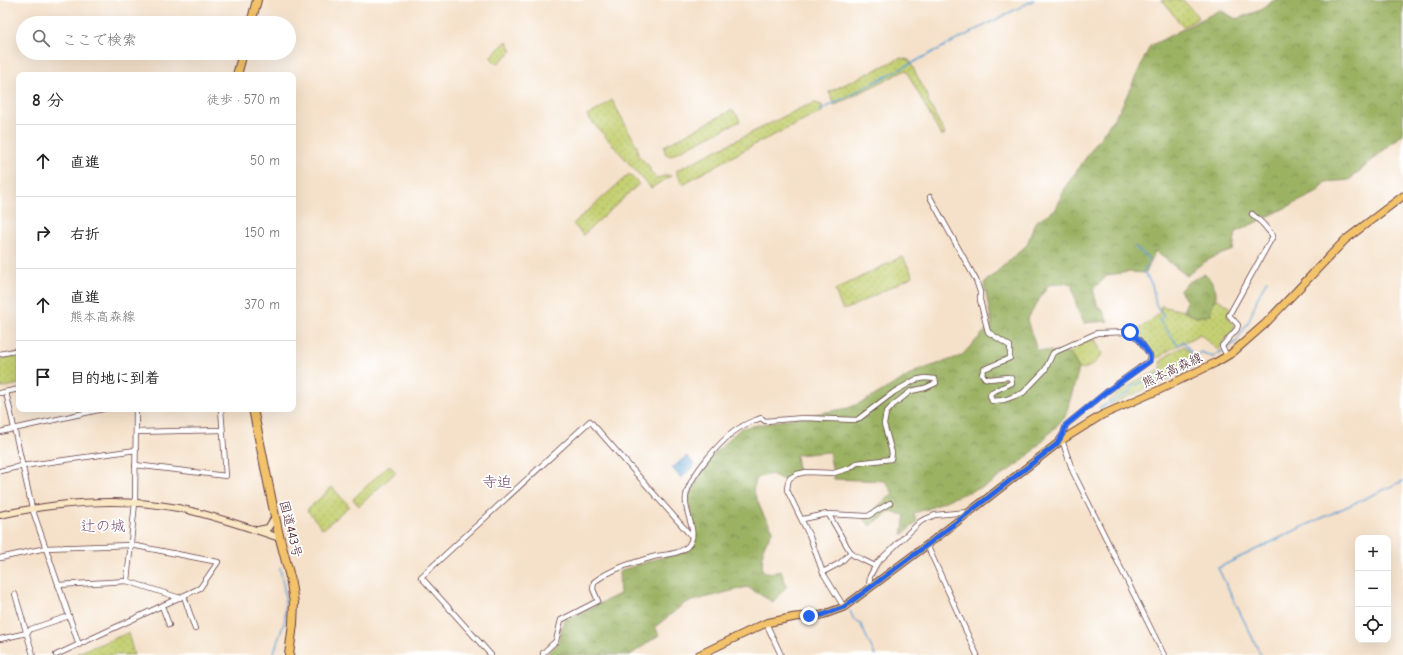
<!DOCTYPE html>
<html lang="ja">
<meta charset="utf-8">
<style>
body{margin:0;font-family:"Comic Neue","Klee One",sans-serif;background:#f6f6f6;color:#222}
.controls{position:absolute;right:12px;bottom:12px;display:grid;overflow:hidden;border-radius:8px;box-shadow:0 4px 16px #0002}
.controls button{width:36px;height:36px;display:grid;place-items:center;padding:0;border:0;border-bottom:1px solid #e0e0e0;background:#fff;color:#222;font:20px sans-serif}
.stop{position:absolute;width:12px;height:12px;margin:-9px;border:3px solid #2563eb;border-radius:50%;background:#fff}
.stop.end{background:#2563eb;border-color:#fff;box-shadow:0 1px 4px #0008}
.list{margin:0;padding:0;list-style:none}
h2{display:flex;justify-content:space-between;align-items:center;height:52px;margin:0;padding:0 16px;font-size:17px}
h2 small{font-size:13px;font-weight:400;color:#767676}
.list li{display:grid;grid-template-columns:26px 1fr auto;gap:12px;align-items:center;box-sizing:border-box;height:72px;padding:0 16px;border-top:1px solid #e0e0e0}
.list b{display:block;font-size:15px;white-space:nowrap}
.list p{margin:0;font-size:13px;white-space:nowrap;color:#767676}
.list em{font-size:13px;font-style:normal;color:#767676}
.icon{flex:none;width:22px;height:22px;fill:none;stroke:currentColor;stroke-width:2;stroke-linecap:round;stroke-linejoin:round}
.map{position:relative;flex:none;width:1403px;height:655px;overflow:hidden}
.search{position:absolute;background:#fff;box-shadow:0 4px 16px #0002;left:16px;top:16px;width:280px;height:44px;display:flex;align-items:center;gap:10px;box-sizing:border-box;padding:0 14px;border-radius:22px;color:#767676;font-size:15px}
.panel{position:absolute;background:#fff;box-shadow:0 4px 16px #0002;left:16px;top:72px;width:280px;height:340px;border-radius:8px}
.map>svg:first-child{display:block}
.grass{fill:url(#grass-dots);stroke:#87784e}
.forest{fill:url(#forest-crowns);stroke:#726848}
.water{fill:url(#water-waves);stroke:#56607f}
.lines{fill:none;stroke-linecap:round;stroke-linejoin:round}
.stream{stroke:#61a0d3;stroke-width:1.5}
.street-casing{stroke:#643c43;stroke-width:6}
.secondary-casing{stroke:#643c43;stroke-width:8}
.primary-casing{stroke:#643c43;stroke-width:9}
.highway-casing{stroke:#643c43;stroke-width:10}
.street{stroke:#fff;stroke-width:4.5}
.secondary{stroke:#fae7c3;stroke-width:6}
.primary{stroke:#f2c36a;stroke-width:7}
.highway{stroke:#f2c36a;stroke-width:8}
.route{stroke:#2563eb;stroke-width:5}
.labels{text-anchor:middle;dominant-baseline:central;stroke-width:3.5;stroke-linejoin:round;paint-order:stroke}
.street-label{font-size:13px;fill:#4a1f2b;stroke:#fff}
.quarter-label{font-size:15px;fill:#754b6b;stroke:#fff}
</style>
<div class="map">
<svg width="1403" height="655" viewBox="0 0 1403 655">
<defs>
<pattern id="grass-dots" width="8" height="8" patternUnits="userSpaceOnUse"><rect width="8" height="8" fill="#c4d072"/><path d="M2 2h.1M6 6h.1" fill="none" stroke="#aab263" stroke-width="1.8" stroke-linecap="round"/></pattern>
<pattern id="forest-crowns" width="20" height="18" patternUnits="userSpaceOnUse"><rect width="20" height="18" fill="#9bb264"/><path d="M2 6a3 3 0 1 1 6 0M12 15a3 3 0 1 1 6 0" fill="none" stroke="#809053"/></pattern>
<pattern id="water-waves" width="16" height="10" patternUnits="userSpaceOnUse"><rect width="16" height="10" fill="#61a0d3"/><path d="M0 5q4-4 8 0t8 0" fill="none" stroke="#5282ab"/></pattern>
</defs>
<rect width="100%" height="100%" fill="#fff"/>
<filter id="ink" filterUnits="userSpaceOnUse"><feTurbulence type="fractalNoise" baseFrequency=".025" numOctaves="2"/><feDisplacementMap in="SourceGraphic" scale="8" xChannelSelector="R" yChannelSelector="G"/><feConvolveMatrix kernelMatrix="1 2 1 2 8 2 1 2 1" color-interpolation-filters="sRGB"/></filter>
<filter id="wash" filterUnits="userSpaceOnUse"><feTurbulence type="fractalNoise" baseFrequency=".012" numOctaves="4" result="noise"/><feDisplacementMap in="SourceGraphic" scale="16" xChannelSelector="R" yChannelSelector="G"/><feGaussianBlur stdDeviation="0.9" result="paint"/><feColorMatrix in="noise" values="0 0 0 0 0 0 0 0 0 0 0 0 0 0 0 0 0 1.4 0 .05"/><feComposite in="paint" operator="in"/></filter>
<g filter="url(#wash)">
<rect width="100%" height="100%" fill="#f5e1c9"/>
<g class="grass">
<polygon points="1162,0 1183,0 1199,18 1183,27"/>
<polygon points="507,41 512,51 497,64 490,57"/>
<polygon points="900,58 909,60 929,99 928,101 945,134 941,136 906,70 835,105 829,92"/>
<polygon points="612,100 637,146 638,155 649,166 651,173 657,178 668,175 671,176 651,188 587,116 601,108"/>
<polygon points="815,103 822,105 822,112 755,144 683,184 677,174 677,170 801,108"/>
<polygon points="732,110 737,115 740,121 670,156 665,153 664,146"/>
<polygon points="629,174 639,184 583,235 573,224"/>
<polygon points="901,257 903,257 913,276 847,309 842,309 835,290"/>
<polygon points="1216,298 1230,307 1227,317 1234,324 1234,329 1222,343 1219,351 1200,334 1166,352 1163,356 1155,358 1136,333 1135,328 1141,328 1160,313 1161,306 1183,311 1196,317 1211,315 1210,309"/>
<path d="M1095 339 1102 354C1097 362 1089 370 1079 369L1070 353 1078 344Z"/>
<polygon points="1184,346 1195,359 1192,368 1110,405 1109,400 1138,380 1162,370 1160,362 1169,354"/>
<polygon points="19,354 19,384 0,388 0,359"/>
<polygon points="389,465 396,472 359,506 353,499"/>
<polygon points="332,487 349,506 323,529 307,510"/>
<polygon points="128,633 134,655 73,655"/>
</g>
<g class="forest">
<path d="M1274 0H1403V134L1349 180 1326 182 1316 193 1236 232 1233 250C1211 258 1204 260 1187 276L1155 251 1146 273 1129 272 1108 275 1093 289 1098 307 1102 309 1108 321 1084 323 1078 311 1071 283 1048 285 1027 320 1037 350 1070 353 1079 369 1065 417 1025 459 988 485 952 498 928 509 914 513 917 522 902 535 905 515 890 512 870 526 864 519 893 493 885 481 834 479 829 452 796 455 798 471 784 480 771 474 757 478 753 490 763 514 773 530 763 548 762 571 772 573 781 571 787 586 773 602 747 587 685 603 655 627 659 635 630 655H546L559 642 563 621 620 594 619 571 656 559 689 551 695 535 694 521 689 507V495L696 477 715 453 741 428 848 408 865 401 917 371 961 356 992 324 984 283 1027 245 1035 222 1056 209 1066 186 1121 108 1150 46 1220 10 1236 19 1261 10Z"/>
<path d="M1204 274C1211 279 1219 290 1215 300 1213 306 1210 308 1211 315L1196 317 1183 311 1187 302 1180 290 1187 283Z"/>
</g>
<polygon class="water" points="687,456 695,465 681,478 672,468"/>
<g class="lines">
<g class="stream">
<polyline points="819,111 1034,0"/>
<polyline points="1135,247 1148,258 1150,262 1144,270 1144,272 1152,285 1156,305 1164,316 1159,320 1178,345 1183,341 1194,356"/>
<polyline points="1099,408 1130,392 1131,387 1161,374 1165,374 1169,378 1188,369 1194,356 1201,352 1213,357 1236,342 1249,321 1257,299 1267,280"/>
<polyline points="850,611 854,620 860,623 875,655"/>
<polyline points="273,655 285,620 285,594 280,568"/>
<polyline points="1261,655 1218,568 1298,529 1403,481"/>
</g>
</g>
</g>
<g filter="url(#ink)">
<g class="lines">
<defs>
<g id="street">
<polyline points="930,197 976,280 980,292 980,300 988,332 1010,346 1010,358 984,369 982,374 985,378 990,379 1008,377 1011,378 1012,383 992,392 990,395 992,401 1004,400 1023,393 1045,370 1053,353 1097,333 1130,332 1140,341 1150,355 1149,361 1109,390 1066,425 1063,434 1059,440"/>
<polyline points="0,354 19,350"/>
<polyline points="1227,356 1222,346 1237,329 1238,325 1229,315 1273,236 1263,224 1252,214"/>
<polyline points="6,392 32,508 79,645"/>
<polyline points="0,393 19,389"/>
<polyline points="0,432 103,409"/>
<polyline points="136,432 222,430"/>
<polyline points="1062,440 1073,472 1164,655"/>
<polyline points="135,465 226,476 221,409"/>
<polyline points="0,471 22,466 136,450"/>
<polyline points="829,515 848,548 853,555 875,566"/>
<polyline points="803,519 827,514 868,516 890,503"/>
<polyline points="927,545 977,655"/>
<polyline points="0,558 46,548 131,545 218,562 200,588 56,655"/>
<polyline points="823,572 840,563 851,552"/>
<polyline points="127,581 135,503 136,409"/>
<polyline points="58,585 127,581 180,598"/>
<polyline points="869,588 870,576 877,563 921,521 935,515 968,512"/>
<polyline points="15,594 33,655"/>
<polyline points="184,596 195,629"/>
<polyline points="162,606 169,625"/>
<polyline points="766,623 781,655"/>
<polyline points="0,639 27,633 31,629 69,616"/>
<polyline points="491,655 421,577 590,421 692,537"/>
<path d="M543 655V653L556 641 561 620 598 601 593 589 594 582C611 569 632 563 653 557 664 554 678 555 687 547 701 533 683 513 686 497 688 477 723 437 741 427 747 423 754 421 761 418L765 421 803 418 857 420 894 392 915 380 925 378 935 379 936 383 925 388 911 391 893 405 886 413 884 424 892 453 891 459 857 463 850 468 834 473 806 472 797 474 790 478 788 482 787 490 810 537 823 573 844 607"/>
</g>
<g id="secondary">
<path d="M0 515C58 502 119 497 178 508 213 515 246 527 280 538"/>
<polyline points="258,530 268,528 275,517"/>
</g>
<polyline id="primary" points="699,655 766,623 795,617 822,615 844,607 927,545 1062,440 1102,415 1159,390 1215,363 1232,353 1265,324 1345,240 1403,196"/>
<g id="highway">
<polyline points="251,23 257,0"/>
<polyline points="237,75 243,53"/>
<polyline points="253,409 278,531 290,577 294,603 293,624 289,655"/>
</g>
</defs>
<use href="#street" class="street-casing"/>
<use href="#secondary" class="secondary-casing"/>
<use href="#primary" class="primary-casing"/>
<use href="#highway" class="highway-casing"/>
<use href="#street" class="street"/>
<use href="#secondary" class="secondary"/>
<use href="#primary" class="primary"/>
<use href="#highway" class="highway"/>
</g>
</g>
<g class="lines" filter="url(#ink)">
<path class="route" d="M809 616 822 615 844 607 927 545 1057 444 1063 434 1066 425 1109 390 1150 361V355C1145 347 1138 337 1130 332"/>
</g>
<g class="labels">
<g class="street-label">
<text transform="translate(1172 370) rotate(-25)">熊本高森線</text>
<text transform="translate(291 529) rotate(76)">国道443号</text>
</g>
<g class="quarter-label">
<text x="497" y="482">寺迫</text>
<text x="103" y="526">辻の城</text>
</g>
</g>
</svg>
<div class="controls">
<button>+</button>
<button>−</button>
<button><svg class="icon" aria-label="locate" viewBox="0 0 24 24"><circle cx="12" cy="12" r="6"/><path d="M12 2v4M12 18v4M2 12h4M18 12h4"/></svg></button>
</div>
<div class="stop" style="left:1130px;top:332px"></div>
<div class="stop end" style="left:809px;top:616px"></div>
<div class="search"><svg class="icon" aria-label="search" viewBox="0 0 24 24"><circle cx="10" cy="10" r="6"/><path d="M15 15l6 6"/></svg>ここで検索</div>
<section class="panel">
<h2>8 分<small>徒歩 · 570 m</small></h2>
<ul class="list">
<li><svg class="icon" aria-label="ahead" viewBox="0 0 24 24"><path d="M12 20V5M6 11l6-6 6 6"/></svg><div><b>直進</b></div><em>50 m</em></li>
<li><svg class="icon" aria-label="right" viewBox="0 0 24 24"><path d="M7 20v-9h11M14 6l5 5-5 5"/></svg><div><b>右折</b></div><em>150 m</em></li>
<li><svg class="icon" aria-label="ahead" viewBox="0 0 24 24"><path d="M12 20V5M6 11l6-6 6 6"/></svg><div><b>直進</b><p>熊本高森線</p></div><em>370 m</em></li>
<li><svg class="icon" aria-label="arrive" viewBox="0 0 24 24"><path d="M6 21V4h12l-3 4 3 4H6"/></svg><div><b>目的地に到着</b></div></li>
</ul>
</section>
</div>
